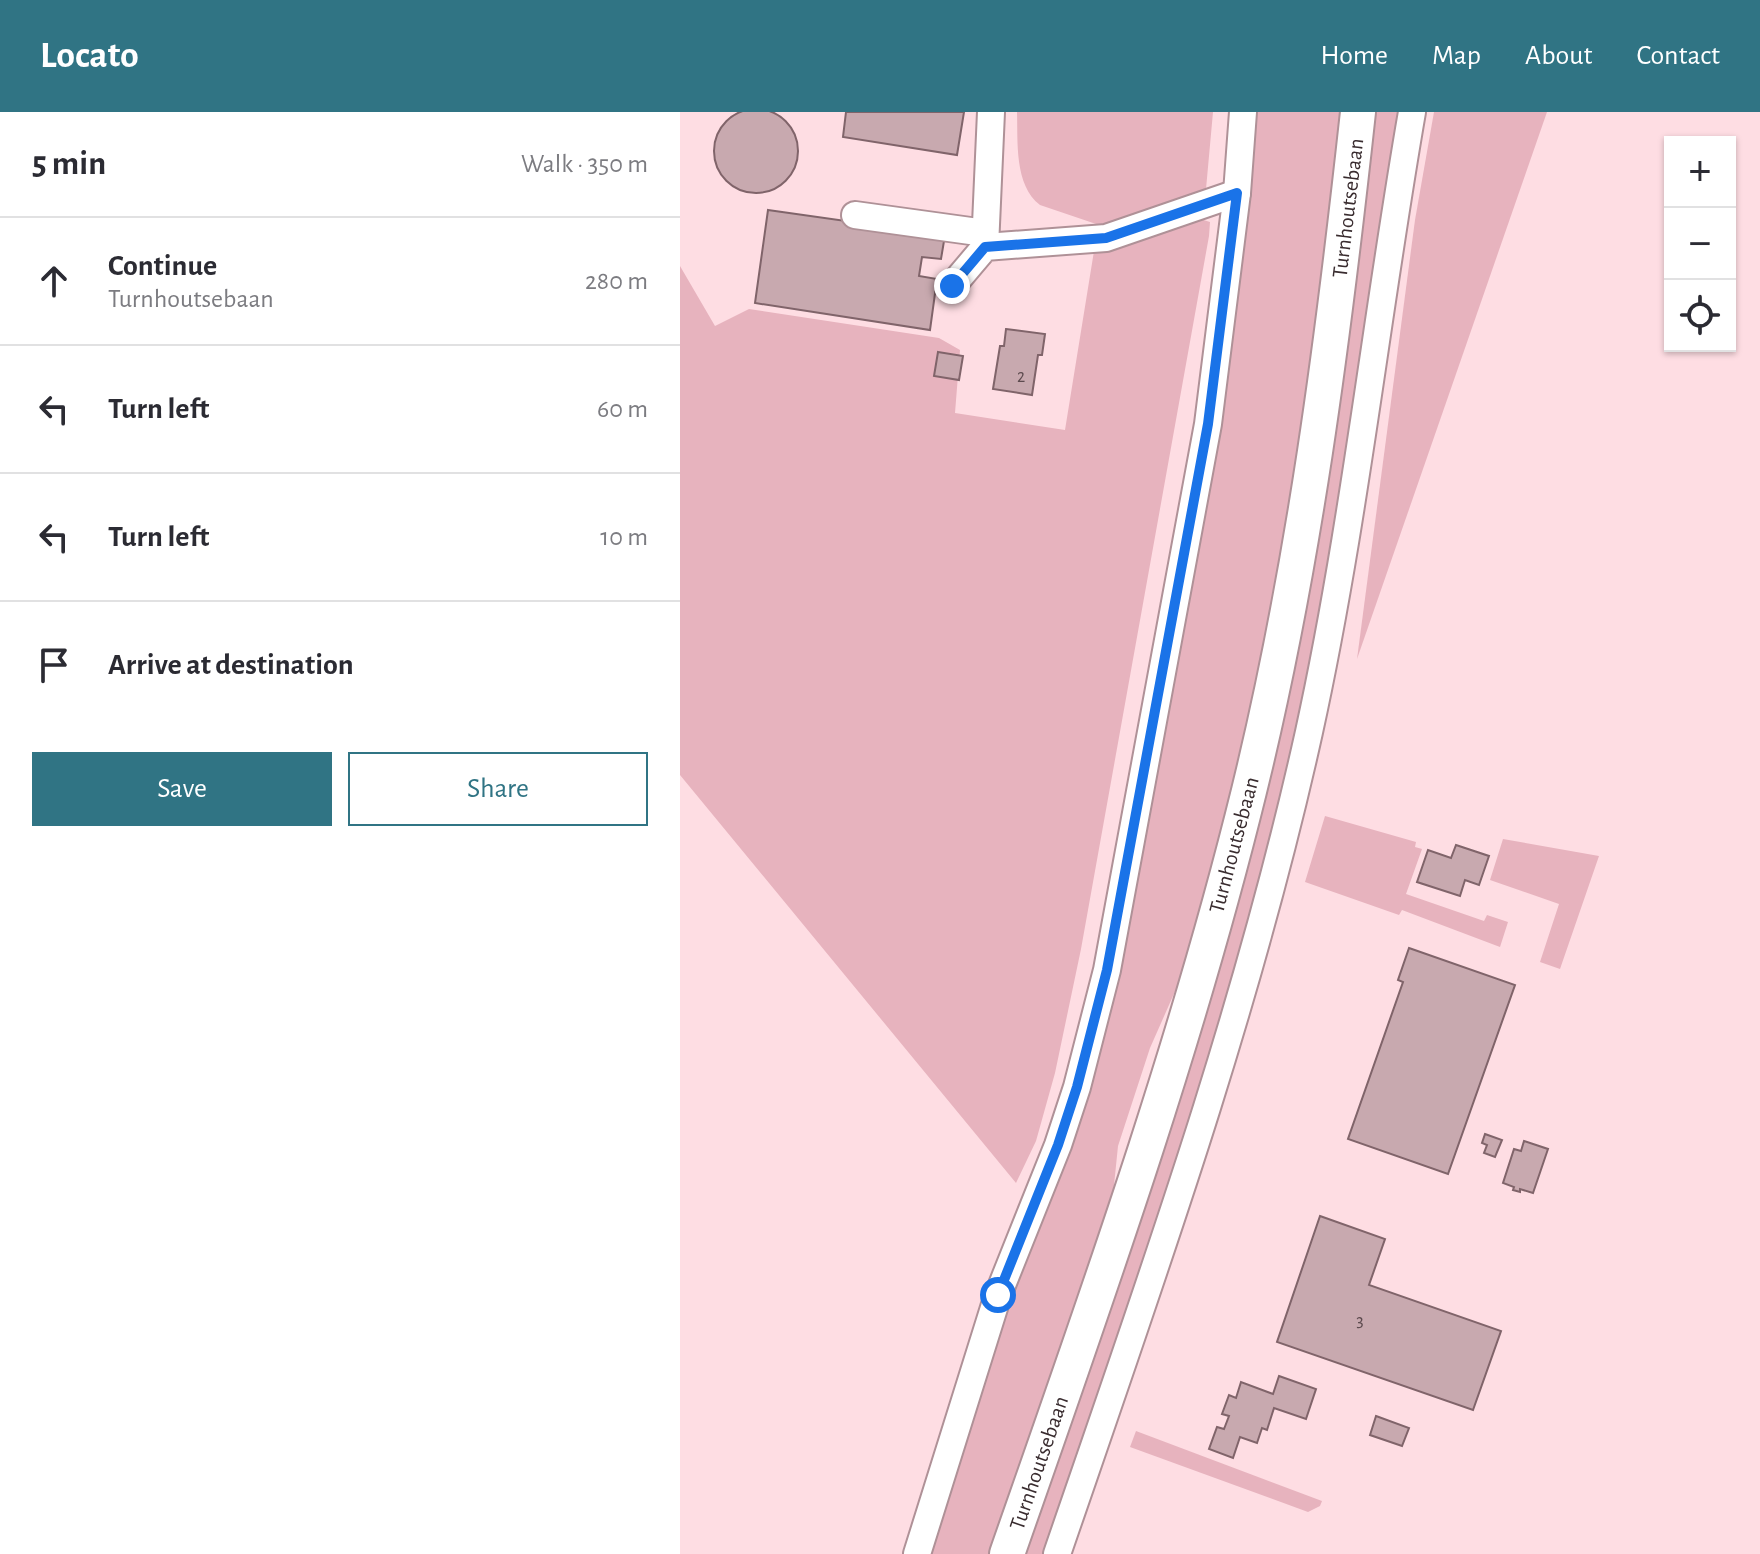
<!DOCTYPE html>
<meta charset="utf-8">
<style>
body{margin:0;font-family:"Alegreya Sans",sans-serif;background:#f2f2f3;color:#2b2b33}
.controls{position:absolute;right:24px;top:24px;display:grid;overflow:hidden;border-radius:0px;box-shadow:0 2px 6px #0004}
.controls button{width:72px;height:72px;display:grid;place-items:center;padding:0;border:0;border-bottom:2px solid #e1e1e2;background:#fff;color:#2b2b33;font:40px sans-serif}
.stop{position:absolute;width:24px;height:24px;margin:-18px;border:6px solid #1a73e8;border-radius:50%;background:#fff}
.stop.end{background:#1a73e8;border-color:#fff;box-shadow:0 2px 8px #0008}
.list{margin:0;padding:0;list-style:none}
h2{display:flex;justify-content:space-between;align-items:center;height:104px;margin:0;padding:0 32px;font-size:34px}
h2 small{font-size:26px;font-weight:400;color:#7c7c81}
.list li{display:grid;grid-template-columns:52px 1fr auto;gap:24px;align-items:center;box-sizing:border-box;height:128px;padding:0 32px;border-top:2px solid #e1e1e2}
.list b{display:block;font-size:30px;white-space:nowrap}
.list p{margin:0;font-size:26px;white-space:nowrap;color:#7c7c81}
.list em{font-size:26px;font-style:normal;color:#7c7c81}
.actions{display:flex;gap:16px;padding:24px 32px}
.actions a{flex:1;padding:18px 0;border:2px solid #307484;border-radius:0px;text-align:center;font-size:28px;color:#307484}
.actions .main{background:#307484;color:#fff}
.icon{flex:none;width:44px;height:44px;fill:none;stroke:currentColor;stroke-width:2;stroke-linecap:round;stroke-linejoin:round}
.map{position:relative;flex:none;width:1080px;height:1442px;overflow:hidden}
header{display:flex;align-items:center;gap:48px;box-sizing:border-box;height:112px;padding:0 40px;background:#307484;color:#fff}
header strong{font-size:38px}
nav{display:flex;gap:44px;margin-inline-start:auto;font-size:28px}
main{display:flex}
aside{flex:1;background:#fff}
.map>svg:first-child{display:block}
.green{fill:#e7b3be}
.building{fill:#c8a9af;stroke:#80646a;stroke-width:2}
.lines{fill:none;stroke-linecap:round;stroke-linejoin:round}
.minor-casing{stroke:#af9197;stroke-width:30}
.major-casing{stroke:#af9197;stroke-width:38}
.minor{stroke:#fff;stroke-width:26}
.major{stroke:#fff;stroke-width:34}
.route{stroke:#1a73e8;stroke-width:10}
.labels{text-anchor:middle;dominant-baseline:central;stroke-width:6;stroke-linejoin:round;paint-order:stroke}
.number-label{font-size:18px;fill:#5d4b4f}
.street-label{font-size:22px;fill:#392c2f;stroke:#fff}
</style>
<header>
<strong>Locato</strong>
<nav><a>Home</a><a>Map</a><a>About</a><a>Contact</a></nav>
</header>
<main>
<aside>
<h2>5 min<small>Walk · 350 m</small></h2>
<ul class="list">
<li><svg class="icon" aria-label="ahead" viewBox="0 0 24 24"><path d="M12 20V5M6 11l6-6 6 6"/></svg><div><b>Continue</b><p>Turnhoutsebaan</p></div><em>280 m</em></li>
<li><svg class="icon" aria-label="left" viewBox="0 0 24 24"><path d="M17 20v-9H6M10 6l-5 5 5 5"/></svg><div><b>Turn left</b></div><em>60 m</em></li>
<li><svg class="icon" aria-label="left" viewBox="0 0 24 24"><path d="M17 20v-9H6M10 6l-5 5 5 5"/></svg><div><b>Turn left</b></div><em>10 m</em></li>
<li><svg class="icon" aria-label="arrive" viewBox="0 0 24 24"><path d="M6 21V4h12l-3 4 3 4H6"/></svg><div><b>Arrive at destination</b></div></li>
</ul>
<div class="actions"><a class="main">Save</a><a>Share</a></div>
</aside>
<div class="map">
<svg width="1080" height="1442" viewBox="0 0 1080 1442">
<rect width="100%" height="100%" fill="#fedde3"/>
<g class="green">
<path d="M337 0H533L526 77 422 114 360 93C334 73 338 29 337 0Z"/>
<polygon points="573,0 663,0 638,225 590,516 555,671 508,850 470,936 438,1034 432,1093 311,1442 247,1442 307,1245 391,1023"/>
<polygon points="695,0 723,0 684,262 616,629 543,908 370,1442 343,1442 476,1055"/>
<polygon points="754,0 867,0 677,547 735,108"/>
<polygon points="514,105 530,110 529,124 401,837 375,961 356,1029 336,1071 0,663 0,154 35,214 69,197 259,226 280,238 275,301 385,318 414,139"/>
<polygon points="645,704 736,730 735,735 742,737 726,782 804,809 807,803 828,810 820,835 722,798 719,803 625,770"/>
<polygon points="823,727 919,744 880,857 860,850 879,792 810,768"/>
<polygon points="456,1319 642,1389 640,1394 628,1400 450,1335"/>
</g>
<g class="building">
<circle cx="76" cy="39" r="42"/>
<polygon points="166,0 284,0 277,43 163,25"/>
<polygon points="88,98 265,123 261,147 242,145 239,164 257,167 250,218 75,191"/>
<polygon points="326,217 365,222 362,243 358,243 352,283 313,277 320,234 324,234"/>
<polygon points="258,240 283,244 279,268 254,264"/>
<polygon points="776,733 809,744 799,773 785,768 780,784 737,770 748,738 771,746"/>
<polygon points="729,836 835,873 768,1062 668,1027 723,870 718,868"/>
<polygon points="805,1022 822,1028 815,1045 804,1041 807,1033 802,1031"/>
<polygon points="844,1029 868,1037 853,1081 840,1077 840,1080 833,1078 834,1075 823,1071 834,1037 841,1039"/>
<polygon points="640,1104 705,1127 689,1173 821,1219 793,1298 597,1230"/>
<polygon points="599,1264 636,1277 626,1307 594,1296 587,1318 582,1316 577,1331 560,1325 553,1346 529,1337 537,1315 544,1317 549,1304 542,1302 549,1283 556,1286 561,1270 593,1282"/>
<polygon points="696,1304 729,1316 722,1334 690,1323"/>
</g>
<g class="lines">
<defs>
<g id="minor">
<polyline points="175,103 305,121"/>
<polyline points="305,135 311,0"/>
<polyline points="272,174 305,135 426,126 557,81"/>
<polyline points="237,1442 318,1183 378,1033 397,975 427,858 528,312 557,81 563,0"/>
<path d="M377 1442C470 1171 567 900 629 620 674 415 696 206 732 0"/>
</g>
<path id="major" d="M327 1442C415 1190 505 939 569 679 624 455 653 229 678 0"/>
</defs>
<use href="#minor" class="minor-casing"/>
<use href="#major" class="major-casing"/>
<use href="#minor" class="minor"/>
<use href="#major" class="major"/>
</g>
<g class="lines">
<polyline class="route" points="272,174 305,135 426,126 557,81 528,312 427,858 397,975 378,1033 318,1183"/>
</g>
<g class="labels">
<g class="number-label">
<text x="341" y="265">2</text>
<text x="680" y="1209">3</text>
</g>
<g class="street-label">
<text transform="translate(668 96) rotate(-83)">Turnhoutsebaan</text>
<text transform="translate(554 733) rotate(-75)">Turnhoutsebaan</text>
<text transform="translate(359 1351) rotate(-71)">Turnhoutsebaan</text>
</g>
</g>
</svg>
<div class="controls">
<button>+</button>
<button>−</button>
<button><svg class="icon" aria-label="locate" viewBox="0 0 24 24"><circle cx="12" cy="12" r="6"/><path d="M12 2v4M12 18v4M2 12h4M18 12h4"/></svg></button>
</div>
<div class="stop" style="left:318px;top:1183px"></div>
<div class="stop end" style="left:272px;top:174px"></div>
</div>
</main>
